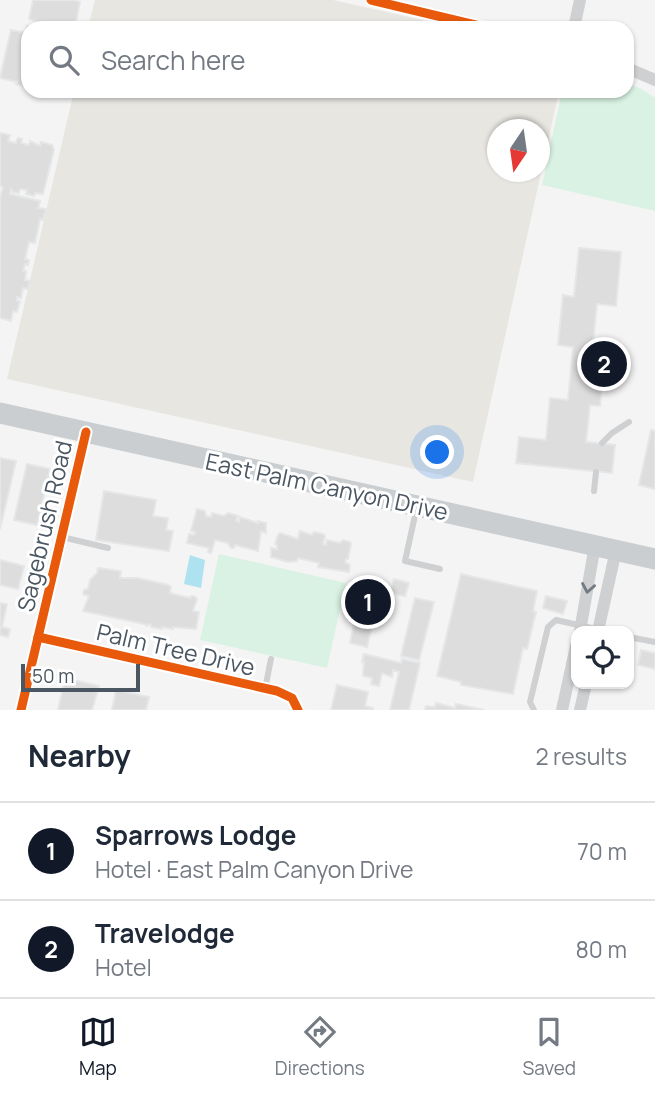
<!DOCTYPE html>
<meta charset="utf-8">
<style>
body{margin:0;font-family:Manrope,sans-serif;background:#f6f6f7;color:#1f2937}
.controls{position:absolute;right:21px;bottom:21px;display:grid;overflow:hidden;border-radius:14px;box-shadow:0 2px 5px #0004}
.controls button{width:63px;height:63px;display:grid;place-items:center;padding:0;border:0;border-bottom:2px solid #e0e1e3;background:#fff;color:#1f2937;font:35px sans-serif}
.compass{position:absolute;left:487px;top:119px;width:63px;height:63px;border-radius:50%;background:#fff;box-shadow:0 2px 5px #0004;rotate:193deg}
.scale{position:absolute;left:21px;bottom:18px;width:119px;box-sizing:border-box;padding-left:7px;border:4px solid #4a5661;border-top:0;font-size:19px;line-height:24px;white-space:nowrap;color:#4a5661;-webkit-text-stroke:5px #fff;paint-order:stroke}
.you{position:absolute;left:438px;top:453px;width:24px;height:24px;margin:-18px;border:5px solid #fff;border-radius:50%;background:#1a73e8;box-shadow:0 0 0 10px #1a73e833}
.badge{display:grid;place-items:center;width:46px;height:46px;border-radius:50%;background:#111827;color:#fff;font-size:23px;font-weight:700}
.pin{position:absolute;translate:-50% -50%;border:4px solid #fff;box-shadow:0 2px 7px #0006}
.list{margin:0;padding:0;list-style:none}
h2{display:flex;justify-content:space-between;align-items:center;height:91px;margin:0;padding:0 28px;font-size:30px}
h2 small{font-size:23px;font-weight:400;color:#747a83}
.list li{display:grid;grid-template-columns:46px 1fr auto;gap:21px;align-items:center;box-sizing:border-box;height:98px;padding:0 28px;border-top:2px solid #e0e1e3}
.list b{display:block;font-size:26px;white-space:nowrap}
.list p{margin:0;font-size:23px;white-space:nowrap;color:#747a83}
.list em{font-size:23px;font-style:normal;color:#747a83}
.icon{flex:none;width:38px;height:38px;fill:none;stroke:currentColor;stroke-width:2;stroke-linecap:round;stroke-linejoin:round}
.map{position:relative;flex:none;width:655px;height:710px;overflow:hidden}
.search{position:absolute;background:#fff;box-shadow:0 2px 5px #0004;left:21px;right:21px;top:21px;height:77px;display:flex;align-items:center;gap:18px;box-sizing:border-box;padding:0 24px;border-radius:21px;color:#747a83;font-size:26px}
.sheet{height:287px;background:#fff}
nav{display:flex;justify-content:space-around;align-items:center;box-sizing:border-box;height:98px;border-top:2px solid #e0e1e3;background:#fff;font-size:19px;color:#747a83}
nav a{display:grid;justify-items:center;gap:4px}
nav .on{color:#111827}
.map>svg:first-child{display:block}
.green{fill:#d9f2e3}
.sand{fill:#e7e6e1;fill-rule:evenodd}
.water{fill:#aee2f0}
.building{fill:#ddddde;stroke:#e5e6e7;stroke-width:2}
.lines{fill:none;stroke-linecap:round;stroke-linejoin:round}
.lane{stroke:#ced0d2;stroke-width:6}
.street{stroke:#ced0d2;stroke-width:12}
.primary{stroke:#caced1;stroke-width:21}
.cycleway-casing{stroke:#fff;stroke-width:13}
.cycleway{stroke:#e8590c;stroke-width:9}
.oneway{stroke:#727b83}
.labels{text-anchor:middle;dominant-baseline:central;stroke-width:6;stroke-linejoin:round;paint-order:stroke}
.street-label{font-size:23px;fill:#4a5661;stroke:#fff}
</style>
<div class="map">
<svg width="655" height="710" viewBox="0 0 655 710">
<rect width="100%" height="100%" fill="#f4f4f4"/>
<g class="green">
<polygon points="627,84 640,88 655,98 655,211 542,185 562,91 627,91"/>
<polygon points="219,554 346,583 327,668 200,640"/>
</g>
<g class="sand">
<polygon points="95,0 333,0 458,28 88,28"/>
<path d="M74 91H559L473 482 7 379ZM498 130H540V172H498Z"/>
</g>
<polygon class="water" points="190,555 205,560 201,588 184,584"/>
<g class="building">
<polygon points="33,0 74,0 80,2 75,28 56,28 29,19"/>
<polygon points="27,26 36,28 28,28 28,83 25,82 24,86 16,84 17,82 0,78 11,30 26,33"/>
<polygon points="0,133 10,135 8,141 16,143 18,138 22,139 21,143 29,145 30,141 40,146 41,142 52,145 54,150 43,194 35,193 34,196 26,194 27,190 20,189 19,193 13,192 11,189 10,194 40,201 38,208 46,209 43,220 40,219 35,243 29,242 25,259 29,260 28,265 25,264 23,271 26,271 25,280 30,281 28,289 23,288 21,298 17,297 17,301 20,301 17,312 13,311 11,321 0,318 0,198 3,187 0,186"/>
<polygon points="579,248 621,252 616,306 597,304 592,352 605,354 600,406 590,405 586,442 615,445 612,473 516,463 519,437 546,440 550,398 568,400 573,347 558,345 563,295 574,297"/>
<polygon points="651,430 655,431 655,489 639,485"/>
<polygon points="0,458 16,461 0,529"/>
<polygon points="27,464 50,469 37,525 14,520"/>
<polygon points="104,491 156,500 153,516 168,518 166,530 173,531 169,551 96,540"/>
<polygon points="197,509 205,511 206,516 211,517 212,513 224,516 228,513 238,516 236,521 239,522 240,517 258,523 258,521 266,523 266,533 261,531 258,551 235,545 234,548 231,548 228,543 215,540 211,553 208,552 209,548 187,543 189,534 194,535 195,532 191,531"/>
<polygon points="300,531 312,535 314,532 323,534 325,536 323,544 326,545 327,540 340,543 343,540 350,542 351,544 348,559 346,559 345,562 350,565 349,572 318,567 319,563 298,558 297,561 288,562 271,557 271,548 277,549 277,545 275,544 278,535 280,533 298,539"/>
<polygon points="0,560 24,566 18,589 0,585"/>
<polygon points="98,568 121,571 120,578 138,578 168,585 171,587 170,593 190,598 191,596 194,596 197,599 193,611 199,612 196,629 173,627 173,629 162,627 162,629 151,627 151,625 148,624 147,626 144,624 83,611 89,596 83,594 84,590 88,589 90,580 97,573"/>
<polygon points="461,574 537,591 533,611 536,612 527,649 523,648 513,694 461,685 461,682 437,676"/>
<polygon points="394,579 409,583 405,596 390,593"/>
<polygon points="362,583 381,588 367,647 350,643"/>
<polygon points="546,596 567,601 563,614 543,608"/>
<polygon points="415,598 434,602 419,660 401,656"/>
<polygon points="0,603 7,604 2,627 10,629 8,637 0,635"/>
<polygon points="641,650 655,653 655,669 638,665"/>
<polygon points="364,654 401,663 402,659 420,663 409,710 390,710 399,672 393,670 392,677 382,673 379,686 371,684 372,678 363,676 364,662 362,662"/>
<polygon points="65,678 99,686 92,710 58,710"/>
<polygon points="337,685 368,692 365,706 373,708 373,710 331,710"/>
<polygon points="116,690 149,697 146,710 112,710"/>
<polygon points="436,703 455,708 456,704 484,710 425,710 426,706 435,707"/>
</g>
<g class="lines">
<g class="lane">
<polyline points="602,443 612,433 629,422"/>
<polyline points="594,491 596,472"/>
<polyline points="416,511 405,561 440,569"/>
<polyline points="62,537 108,548"/>
<polyline points="629,637 655,642"/>
<polyline points="265,689 271,659"/>
<polyline points="534,710 530,702 548,627 556,620 605,631"/>
</g>
<g class="street">
<polyline points="371,0 488,28"/>
<polyline points="574,28 580,0"/>
<polyline points="627,68 655,80"/>
<polyline points="580,631 595,545"/>
<polyline points="598,631 616,550"/>
<polyline points="38,637 277,691 292,698 298,710"/>
<polyline points="21,710 86,432"/>
<polyline points="562,710 576,646"/>
<polyline points="580,710 586,684"/>
</g>
<polyline class="primary" points="0,413 655,559"/>
<defs>
<g id="cycleway">
<polyline points="371,0 488,28"/>
<polyline points="38,637 277,691 292,698 298,710"/>
<polyline points="21,710 86,432"/>
</g>
</defs>
<use href="#cycleway" class="cycleway-casing"/>
<use href="#cycleway" class="cycleway"/>
</g>
<defs><path id="oneway-chevron" d="M-2-3.5L2.5 0L-2 3.5" fill="none" stroke-width="1.6" stroke-linecap="round" stroke-linejoin="round" transform="scale(1.75)"/></defs>
<use class="oneway" href="#oneway-chevron" transform="translate(588 588) rotate(100)"/>
<g class="labels">
<g class="street-label">
<text transform="translate(327 486) rotate(12)">East Palm Canyon Drive</text>
<text transform="translate(44 526) rotate(-77)">Sagebrush Road</text>
<text transform="translate(176 649) rotate(13)">Palm Tree Drive</text>
</g>
</g>
</svg>
<div class="controls">
<button><svg class="icon" aria-label="locate" viewBox="0 0 24 24"><circle cx="12" cy="12" r="6"/><path d="M12 2v4M12 18v4M2 12h4M18 12h4"/></svg></button>
</div>
<svg class="compass" viewBox="-18 -18 36 36"><path d="M0-13l5 13h-10z" fill="#e53935"/><path d="M0 13l5-13h-10z" fill="#747a83"/></svg>
<div class="scale">50 m</div>
<div class="you"></div>
<div class="pin badge" style="left:368px;top:602px">1</div>
<div class="pin badge" style="left:604px;top:364px">2</div>
<div class="search"><svg class="icon" aria-label="search" viewBox="0 0 24 24"><circle cx="10" cy="10" r="6"/><path d="M15 15l6 6"/></svg>Search here</div>
</div>
<section class="sheet">
<h2>Nearby<small>2 results</small></h2>
<ul class="list">
<li><span class="badge">1</span><div><b>Sparrows Lodge</b><p>Hotel · East Palm Canyon Drive</p></div><em>70 m</em></li>
<li><span class="badge">2</span><div><b>Travelodge</b><p>Hotel</p></div><em>80 m</em></li>
</ul>
</section>
<nav>
<a class="on"><svg class="icon" aria-label="map" viewBox="0 0 24 24"><path d="M3 6l6-2 6 2 6-2v14l-6 2-6-2-6 2zM9 4v14M15 6v14"/></svg>Map</a>
<a><svg class="icon" aria-label="directions" viewBox="0 0 24 24"><path d="M12 3l9 9-9 9-9-9zM9 14v-3h6M13 9l2 2-2 2"/></svg>Directions</a>
<a><svg class="icon" aria-label="saved" viewBox="0 0 24 24"><path d="M7 4h10v16l-5-4-5 4z"/></svg>Saved</a>
</nav>
